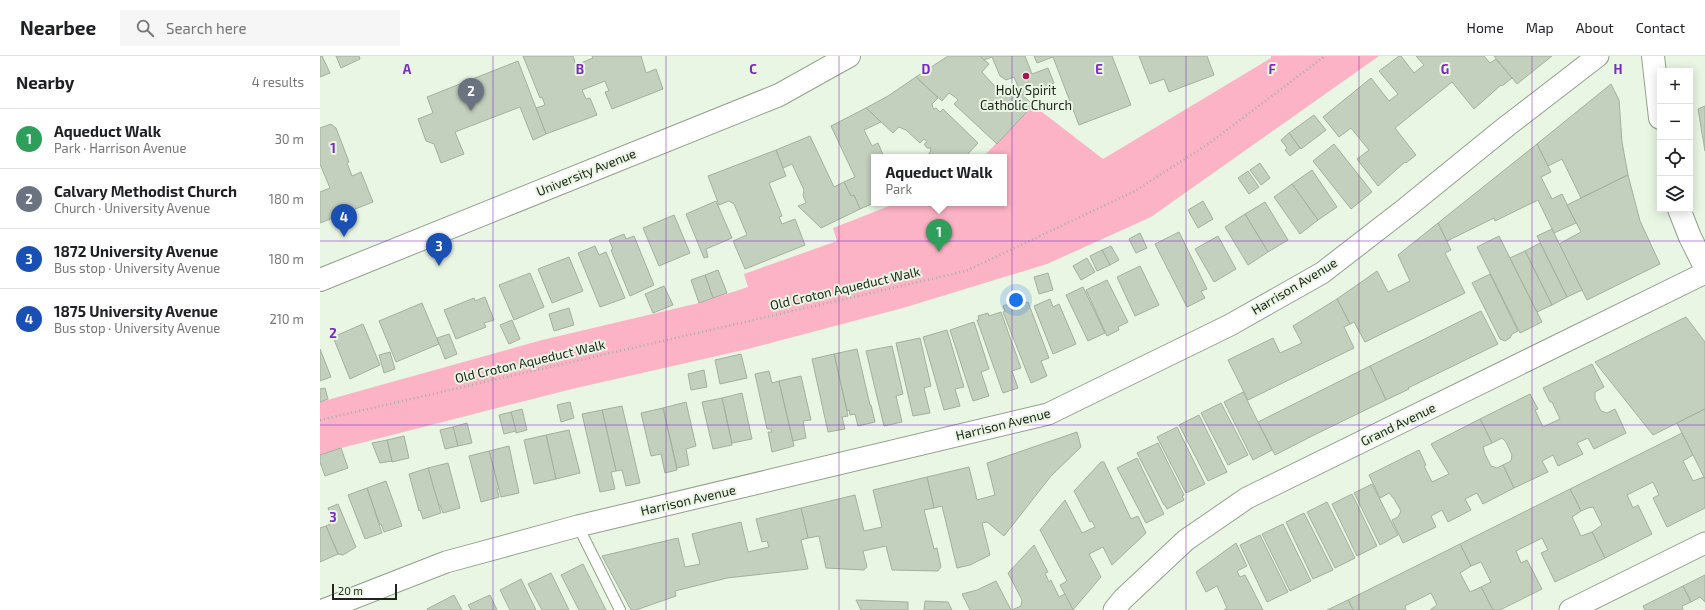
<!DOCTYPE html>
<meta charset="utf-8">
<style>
body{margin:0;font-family:"Exo 2",sans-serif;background:#f6f6f6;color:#202124}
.controls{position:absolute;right:12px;top:12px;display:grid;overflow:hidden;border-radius:0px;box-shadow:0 2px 10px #0003}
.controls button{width:36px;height:36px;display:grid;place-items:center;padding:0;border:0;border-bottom:1px solid #e0e0e0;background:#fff;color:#202124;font:20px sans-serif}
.scale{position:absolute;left:12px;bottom:10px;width:65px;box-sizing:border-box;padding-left:4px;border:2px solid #21251e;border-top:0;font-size:11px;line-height:14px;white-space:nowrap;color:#21251e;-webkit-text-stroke:3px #e9f6e3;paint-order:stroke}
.you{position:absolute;left:696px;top:244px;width:14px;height:14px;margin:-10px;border:3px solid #fff;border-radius:50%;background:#1a73e8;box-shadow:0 0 0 6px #1a73e833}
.badge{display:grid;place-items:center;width:26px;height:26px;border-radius:50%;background:#a61453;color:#fff;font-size:13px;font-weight:700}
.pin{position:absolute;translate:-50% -33px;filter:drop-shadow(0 1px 2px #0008)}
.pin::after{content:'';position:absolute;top:21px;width:14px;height:12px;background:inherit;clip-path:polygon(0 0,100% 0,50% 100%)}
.popup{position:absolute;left:551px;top:98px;width:136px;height:52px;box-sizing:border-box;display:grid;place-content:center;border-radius:0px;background:#fff;filter:drop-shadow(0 1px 3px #0005);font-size:13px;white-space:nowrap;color:#757577}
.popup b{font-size:15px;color:#202124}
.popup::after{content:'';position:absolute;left:50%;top:100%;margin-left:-8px;border:8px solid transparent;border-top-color:#fff}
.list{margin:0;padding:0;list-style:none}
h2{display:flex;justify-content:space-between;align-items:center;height:52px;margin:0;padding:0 16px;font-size:17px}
h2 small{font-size:13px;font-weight:400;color:#757577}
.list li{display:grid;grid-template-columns:26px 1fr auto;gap:12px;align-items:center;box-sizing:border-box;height:60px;padding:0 16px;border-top:1px solid #e0e0e0}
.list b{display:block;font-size:15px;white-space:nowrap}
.list p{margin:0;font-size:13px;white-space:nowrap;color:#757577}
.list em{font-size:13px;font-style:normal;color:#757577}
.icon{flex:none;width:22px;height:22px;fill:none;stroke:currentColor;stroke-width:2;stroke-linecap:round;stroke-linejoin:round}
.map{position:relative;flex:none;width:1385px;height:554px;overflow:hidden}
header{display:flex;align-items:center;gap:24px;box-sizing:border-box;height:56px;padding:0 20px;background:#fff;border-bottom:1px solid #e0e0e0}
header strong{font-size:19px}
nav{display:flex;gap:22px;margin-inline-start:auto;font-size:14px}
.search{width:280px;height:36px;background:#f6f6f6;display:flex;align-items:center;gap:10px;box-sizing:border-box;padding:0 14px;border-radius:0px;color:#757577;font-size:15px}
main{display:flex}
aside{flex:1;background:#fff}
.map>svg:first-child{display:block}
.green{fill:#fdb3c6}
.building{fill:#c4d0be;stroke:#a4b09f}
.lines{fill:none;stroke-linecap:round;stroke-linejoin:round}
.lane-casing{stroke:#949f8e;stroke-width:12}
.street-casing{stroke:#949f8e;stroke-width:23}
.secondary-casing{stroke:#949f8e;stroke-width:24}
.path{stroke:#a6b0a1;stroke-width:2.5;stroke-dasharray:1 3;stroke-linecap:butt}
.lane{stroke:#fff;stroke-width:10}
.street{stroke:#fff;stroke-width:21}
.secondary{stroke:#fff;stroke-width:22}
.grid{fill:none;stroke:#7b2cbf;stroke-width:1;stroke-opacity:0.55}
.poi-dot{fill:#a61453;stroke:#e9f6e3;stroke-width:1.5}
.labels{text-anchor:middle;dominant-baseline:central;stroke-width:4;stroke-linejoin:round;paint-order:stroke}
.poi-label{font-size:13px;fill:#21251e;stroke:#e9f6e3}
.street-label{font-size:13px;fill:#21251e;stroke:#e9f6e3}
.grid-label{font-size:13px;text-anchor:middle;font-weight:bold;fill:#7b2cbf;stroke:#e9f6e3;stroke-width:4;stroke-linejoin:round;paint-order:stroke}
</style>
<header>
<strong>Nearbee</strong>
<div class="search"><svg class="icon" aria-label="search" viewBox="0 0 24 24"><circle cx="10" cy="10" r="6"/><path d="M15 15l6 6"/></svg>Search here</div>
<nav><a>Home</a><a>Map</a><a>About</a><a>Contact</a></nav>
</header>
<main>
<aside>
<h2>Nearby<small>4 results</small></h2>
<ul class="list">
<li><span class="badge" style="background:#2e9e5b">1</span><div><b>Aqueduct Walk</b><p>Park · Harrison Avenue</p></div><em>30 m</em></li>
<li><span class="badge" style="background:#6b7280">2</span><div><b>Calvary Methodist Church</b><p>Church · University Avenue</p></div><em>180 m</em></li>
<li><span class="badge" style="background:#1a4fb4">3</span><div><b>1872 University Avenue</b><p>Bus stop · University Avenue</p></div><em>180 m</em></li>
<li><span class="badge" style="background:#1a4fb4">4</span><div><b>1875 University Avenue</b><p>Bus stop · University Avenue</p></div><em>210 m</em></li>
</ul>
</aside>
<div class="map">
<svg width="1385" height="554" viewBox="0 0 1385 554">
<rect width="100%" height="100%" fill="#e9f6e3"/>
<polygon class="green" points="951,0 1059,0 831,161 727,208 583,252 432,292 256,332 21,392 0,399 0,346 222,284 379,247 428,231 424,218 517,185 513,172 577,147 684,147 684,101 663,101 713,49 783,103 951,2"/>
<g class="building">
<polygon points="0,0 2,0 10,17 0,21"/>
<polygon points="16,0 39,0 40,3 21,12"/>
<polygon points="203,0 253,0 256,9 273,2 272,0 321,0 326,17 336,13 343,33 292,53 285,36 289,35 285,25 262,34 266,43 270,42 277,59 226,78 216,52 225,49 222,41 220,42"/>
<polygon points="628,0 660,0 669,8 662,16 677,33 676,34 679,37 680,41 692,29 713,49 677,88 634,48 638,44 635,41 629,37 622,45 596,21"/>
<polygon points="660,0 705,0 712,18 728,12 734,27 703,39 697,34 699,33 694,21 686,24 680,20 672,1 664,4"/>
<polygon points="714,0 792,0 811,49 759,69 733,1 717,7"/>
<polygon points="819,0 887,0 894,19 849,36 844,23 830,28"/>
<polygon points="1079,0 1081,0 1094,17 1104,9 1096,0 1164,0 1170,7 1176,3 1192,22 1182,30 1181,29 1154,53 1132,26 1075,72 1096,99 1086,107 1085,106 1058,130 1037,103 1049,94 1031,72 1019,81 1003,61 1051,22 1069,45 1078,38 1059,15"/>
<polygon points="1174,0 1232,0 1197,28"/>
<polygon points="198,5 226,78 213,84 200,51 135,76 144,98 121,107 114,88 106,85 98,63 113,57 107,41"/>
<polygon points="596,21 618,42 612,48 613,52 614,53 616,52 620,56 623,53 658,87 645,101 606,101 610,96 611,92 607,92 604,88 607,86 604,83 600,87 586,74 579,71 573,77 546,52 568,40"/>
<polygon points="1291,28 1299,44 1302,86 1308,119 1261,142 1242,103 1228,110 1217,88"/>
<polygon points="1385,50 1385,95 1378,53"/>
<polygon points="546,52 561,66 544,74 552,90 558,87 564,101 554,101 554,147 540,153 534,139 531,140 524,126 535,121 511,70"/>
<polygon points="994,59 1006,74 981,93 969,77"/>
<polygon points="11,68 16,72 29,106 27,107 32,120 41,116 53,146 0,167 0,136 10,132 0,108 0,72"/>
<polygon points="969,77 980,92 970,100 965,94 967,92 961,84"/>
<polygon points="490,80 514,131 524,126 531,140 534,139 540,153 501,172 478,150 486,147 483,139 484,134 472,108 463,112 456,94"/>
<polygon points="1014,88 1052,136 1031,153 993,105"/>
<polygon points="1217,88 1231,116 1221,121 1232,143 1242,138 1256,167 1234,177 1218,144 1175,165 1174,162 1127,185 1118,167"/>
<polygon points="456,94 466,120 449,127 462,160 459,161 462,168 475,163 485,189 425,213 413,185 427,179 414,148 409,145 399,149 388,120"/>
<polygon points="940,107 950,122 941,129 930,114"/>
<polygon points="992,114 1017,151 998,164 972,128"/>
<polygon points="928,115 939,131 929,138 918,122"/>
<polygon points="1308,119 1320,165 1340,208 1267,244 1239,188 1261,176 1247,149"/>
<polygon points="972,128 998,164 980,178 954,141"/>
<polygon points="396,145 412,182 386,193 388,201 384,202 366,158"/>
<polygon points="883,145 893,163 878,172 868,154"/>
<polygon points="945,146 968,184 948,196 925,158"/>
<polygon points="925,158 948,196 928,209 905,171"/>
<polygon points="354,159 370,197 339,210 323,172"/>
<polygon points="1118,167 1131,194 1125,197 1145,237 1045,286 1034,266 1030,268 1017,243 1057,215 1068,236 1090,225 1078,199"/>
<polygon points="1232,173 1262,234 1247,241 1217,180"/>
<polygon points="859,176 887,233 881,235 885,242 867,251 835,188"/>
<polygon points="820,177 827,192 816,197 809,183"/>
<polygon points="304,178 306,183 314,180 334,229 310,240 291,194 293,193 289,184"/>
<polygon points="898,180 916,213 894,226 875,193"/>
<polygon points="1179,180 1222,266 1200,277 1157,191"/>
<polygon points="1220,187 1247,241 1232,249 1205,195"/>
<polygon points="275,190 279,199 286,196 305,242 280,251 258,197"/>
<polygon points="791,190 799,204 790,209 782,194"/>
<polygon points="782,194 790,209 777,215 770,200"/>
<polygon points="1205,195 1232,249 1217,256 1190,202"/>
<polygon points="249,201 263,235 232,247 218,213"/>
<polygon points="767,202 775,216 761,224 753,210"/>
<polygon points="820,210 839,249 815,260 797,221"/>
<polygon points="398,214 407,237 393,242 385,219"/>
<polygon points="210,217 224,251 194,264 179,229"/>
<polygon points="728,217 733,234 719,238 714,221"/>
<polygon points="1170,218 1198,275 1192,278 1190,282 1185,285 1180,283 1152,227"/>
<polygon points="385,219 393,242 379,247 371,224"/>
<polygon points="787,224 808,266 798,271 799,274 787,280 766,234"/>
<polygon points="344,230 353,249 333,257 325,238"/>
<polygon points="763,231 785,277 768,285 746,239"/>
<polygon points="165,241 174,264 164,267 166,271 136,283 124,254 154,242 155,245"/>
<polygon points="730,243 733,251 739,248 756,288 733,298 714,250"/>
<polygon points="1017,243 1030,268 1024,271 1034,292 928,344 908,304 953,282 960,297 982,287 973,270"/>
<polygon points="694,246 696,251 708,246 729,302 721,305 727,320 711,327 683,256 685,255 683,250"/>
<polygon points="102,247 119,288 76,306 59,265"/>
<polygon points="249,252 254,269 234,275 229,258"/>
<polygon points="1161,255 1178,288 1088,332 1089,333 1066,344 1050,310"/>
<polygon points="681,256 701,312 692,315 698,332 683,337 657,264 659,264 658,260 668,257 669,260"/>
<polygon points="1366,261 1385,286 1385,353 1333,379 1275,306"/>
<polygon points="192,264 200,283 189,288 180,269"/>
<polygon points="654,266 669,313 661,316 669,340 653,345 630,274"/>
<polygon points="43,268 60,309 30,323 13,281"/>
<polygon points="627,274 644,331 635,333 640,350 624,354 603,281"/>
<polygon points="129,278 137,298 125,303 117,282"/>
<polygon points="600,282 611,330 604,332 610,357 593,360 576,287"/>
<polygon points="572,290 583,338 576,340 582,366 564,370 546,295"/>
<polygon points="0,293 11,321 0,325"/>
<polygon points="537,293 550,349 551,349 555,366 538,370 535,358 530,359 529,354 527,355 514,298"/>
<polygon points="70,296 75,313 64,317 59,299"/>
<polygon points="421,298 427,322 400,328 395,304"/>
<polygon points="514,298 528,360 522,361 525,373 508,376 492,303"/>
<polygon points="1272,308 1284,331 1275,336 1275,343 1281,355 1287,357 1295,353 1306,377 1274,393 1268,382 1257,387 1263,398 1238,410 1233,399 1222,405 1228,416 1194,432 1183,409 1191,405 1192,399 1186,386 1182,382 1172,387 1160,363 1210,338 1218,353 1215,354 1223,371 1240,363 1232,346 1230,346 1223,332"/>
<polygon points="1050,310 1066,344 992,380 955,399 938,366"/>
<polygon points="384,314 387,331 371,334 368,318"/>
<polygon points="449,315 452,327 459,325 474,390 452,396 448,376 452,376 451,373 447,373 435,318"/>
<polygon points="481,320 491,364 483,365 486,382 473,385 459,325"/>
<polygon points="5,332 8,343 0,346 0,333"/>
<polygon points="923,336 952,394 933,404 904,346"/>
<polygon points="422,337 432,383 412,387 402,342"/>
<polygon points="402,342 412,389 393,393 382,346"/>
<polygon points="250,346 254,362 241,366 237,349"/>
<polygon points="366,346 376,390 366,393 369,409 357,412 343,352"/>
<polygon points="901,347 928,399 908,409 881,357"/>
<polygon points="302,350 320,427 306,430 302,414 296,415 282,354"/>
<polygon points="343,352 357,414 345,417 341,398 331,400 321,357"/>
<polygon points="202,353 207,374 196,377 191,356"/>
<polygon points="1385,353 1385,423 1357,367"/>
<polygon points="282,354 296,415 291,416 295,433 280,436 262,358"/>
<polygon points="191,356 196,375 184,378 179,359"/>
<polygon points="879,359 907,416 888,425 859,369"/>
<polygon points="1160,363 1172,387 1163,391 1165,398 1171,410 1177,412 1183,409 1194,432 1163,448 1157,437 1145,443 1151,454 1128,466 1122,454 1111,460 1116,471 1083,487 1072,464 1078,461 1081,455 1074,443 1069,437 1060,442 1049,419 1099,394 1106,409 1104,410 1112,426 1129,418 1111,388"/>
<polygon points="147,367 152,387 138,390 133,371"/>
<polygon points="133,371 138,390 125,393 120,374"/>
<polygon points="857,371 885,428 866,437 837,381"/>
<polygon points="249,374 260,417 236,423 226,379"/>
<polygon points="757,376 761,391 731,420 684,480 667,466 662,467 670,499 650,509 637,512 622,450 614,452 607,421 649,411 657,444 675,439 667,407"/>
<polygon points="1362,377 1373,399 1363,405 1373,425 1384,421 1385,423 1385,452 1347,471 1333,442 1339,439 1333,426 1307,439 1313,452 1318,449 1332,478 1285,502 1272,476 1282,469 1273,451 1268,452 1261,455 1250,433"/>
<polygon points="226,379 236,423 214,428 204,384"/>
<polygon points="84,380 89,402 72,406 67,384"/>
<polygon points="67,384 72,405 60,407 52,387"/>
<polygon points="838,387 864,439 862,440 864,444 847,453 845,449 844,449 817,397"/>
<polygon points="189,390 199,437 181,441 169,395"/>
<polygon points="21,392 28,412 5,420 0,406 0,399"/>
<polygon points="169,395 179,433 177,433 179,441 161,446 149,400"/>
<polygon points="817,402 844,458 826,467 797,412"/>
<polygon points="781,406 784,406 811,463 818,460 826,477 792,509 783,491 769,498 781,521 753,554 740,529 747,525 720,474 745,444 762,477 775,471 772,465 770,466 754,435"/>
<polygon points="128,407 140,452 123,457 120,449 118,449 108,412"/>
<polygon points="108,412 121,457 103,463 100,454 99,455 89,418"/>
<polygon points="607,421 614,452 604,454 614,493 617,492 621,511 618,515 572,514 566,490 543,495 547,511 544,514 506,512 499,480 488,482 481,452 535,439 544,475 562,471 553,434"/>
<polygon points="66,425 82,470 64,476 61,468 60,469 47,432"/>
<polygon points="1052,428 1078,479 1060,489 1034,437"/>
<polygon points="47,432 62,477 45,483 28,439"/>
<polygon points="1250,433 1261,455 1252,461 1261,480 1272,476 1285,502 1235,526 1221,497 1228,494 1222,482 1196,495 1201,507 1207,504 1222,533 1180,554 1173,554 1161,531 1171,526 1161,506 1151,510 1140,488"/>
<polygon points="1032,438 1057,490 1037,500 1012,448"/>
<polygon points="1007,446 1035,502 1015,512 987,456"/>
<polygon points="18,448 36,491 23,499 18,498 6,470 14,466 8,452"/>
<polygon points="481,452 488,482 481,484 488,513 407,522 355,535 356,540 316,554 311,554 282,500 358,482 365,511 380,508 372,478 421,466 428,496 449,491 447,485 442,486 436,463"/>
<polygon points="984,457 1013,514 993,523 966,466"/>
<polygon points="963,468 991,525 970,535 942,478"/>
<polygon points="6,470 18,498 0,506 0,472"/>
<polygon points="940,479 968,536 947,546 920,489"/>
<polygon points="916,487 927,510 917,515 920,521 925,519 943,554 904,554 907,552 897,530 886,536 876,516"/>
<polygon points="1140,488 1151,510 1140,517 1150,536 1161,531 1173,554 1110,554 1117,549 1111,537 1085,550 1086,554 1033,554 1028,544"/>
<polygon points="714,489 728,516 725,517 729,526 731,524 739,541 745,538 753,554 692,554 701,550 702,544 688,517"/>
<polygon points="263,508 286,554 259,554 241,519"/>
<polygon points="231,517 249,554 222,554 208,528"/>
<polygon points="1385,519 1385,546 1380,541 1371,546 1363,530"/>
<polygon points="201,523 216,554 190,554 180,534"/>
<polygon points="676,525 691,554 650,554 642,538 657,534"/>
<polygon points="1363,530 1371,546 1362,550 1363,554 1325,554 1323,550"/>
<polygon points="134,539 142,554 108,554 107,553"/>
<polygon points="170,539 177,554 151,554 148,549"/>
<polygon points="536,544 588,546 588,554 541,554"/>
<polygon points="1028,544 1033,554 1007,554"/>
<polygon points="605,545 628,546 632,554 604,554"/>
</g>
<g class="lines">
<defs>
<polyline id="lane" points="258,470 300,554"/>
<g id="street">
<polyline points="3,554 126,506 258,470 728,358 910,269 1002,217 1086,152 1187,70 1278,0"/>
<polyline points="794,554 803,543 866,484 927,442 1385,217"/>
<polyline points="1250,554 1385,487"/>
</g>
<g id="secondary">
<polyline points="1333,0 1340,62"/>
<polyline points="1359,153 1370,181 1385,211"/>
<polyline points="0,224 459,39 529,0"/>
</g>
</defs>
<use href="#lane" class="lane-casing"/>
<use href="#street" class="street-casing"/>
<use href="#secondary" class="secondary-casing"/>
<polyline class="path" points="0,364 646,215 815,135 891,86 1005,0"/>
<use href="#lane" class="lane"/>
<use href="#street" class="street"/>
<use href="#secondary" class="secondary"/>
</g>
<path class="grid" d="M173 0V554M346 0V554M519 0V554M692 0V554M866 0V554M1039 0V554M1212 0V554M0 185H1385M0 369H1385"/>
<circle class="poi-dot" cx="706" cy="20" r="4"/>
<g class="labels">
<g class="poi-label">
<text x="706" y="34">Holy Spirit<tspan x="706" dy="15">Catholic Church</tspan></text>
</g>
<g class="street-label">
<text transform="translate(266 116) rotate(-22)">University Avenue</text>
<text transform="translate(974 230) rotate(-31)">Harrison Avenue</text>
<text transform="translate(525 232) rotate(-13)">Old Croton Aqueduct Walk</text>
<text transform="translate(210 305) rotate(-13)">Old Croton Aqueduct Walk</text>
<text transform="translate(683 368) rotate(-14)">Harrison Avenue</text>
<text transform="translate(1078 368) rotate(-26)">Grand Avenue</text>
<text transform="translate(368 444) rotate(-13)">Harrison Avenue</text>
</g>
</g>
<g class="grid-label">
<text x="87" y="18">A</text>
<text x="260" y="18">B</text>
<text x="433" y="18">C</text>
<text x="606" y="18">D</text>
<text x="779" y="18">E</text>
<text x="952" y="18">F</text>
<text x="1125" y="18">G</text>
<text x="1298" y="18">H</text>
<text x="13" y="97">1</text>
<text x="13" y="282">2</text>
<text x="13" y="466">3</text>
</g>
</svg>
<div class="controls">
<button>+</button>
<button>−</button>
<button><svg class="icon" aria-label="locate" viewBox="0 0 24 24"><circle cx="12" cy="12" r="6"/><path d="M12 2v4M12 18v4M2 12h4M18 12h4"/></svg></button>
<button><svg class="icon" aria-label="layers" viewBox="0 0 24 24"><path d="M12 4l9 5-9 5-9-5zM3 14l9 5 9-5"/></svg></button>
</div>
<div class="scale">20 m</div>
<div class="you"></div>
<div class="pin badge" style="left:619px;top:196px;background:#2e9e5b">1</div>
<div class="popup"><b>Aqueduct Walk</b>Park</div>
<div class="pin badge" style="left:151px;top:55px;background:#6b7280">2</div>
<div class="pin badge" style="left:119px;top:210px;background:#1a4fb4">3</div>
<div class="pin badge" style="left:24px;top:181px;background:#1a4fb4">4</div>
</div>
</main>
